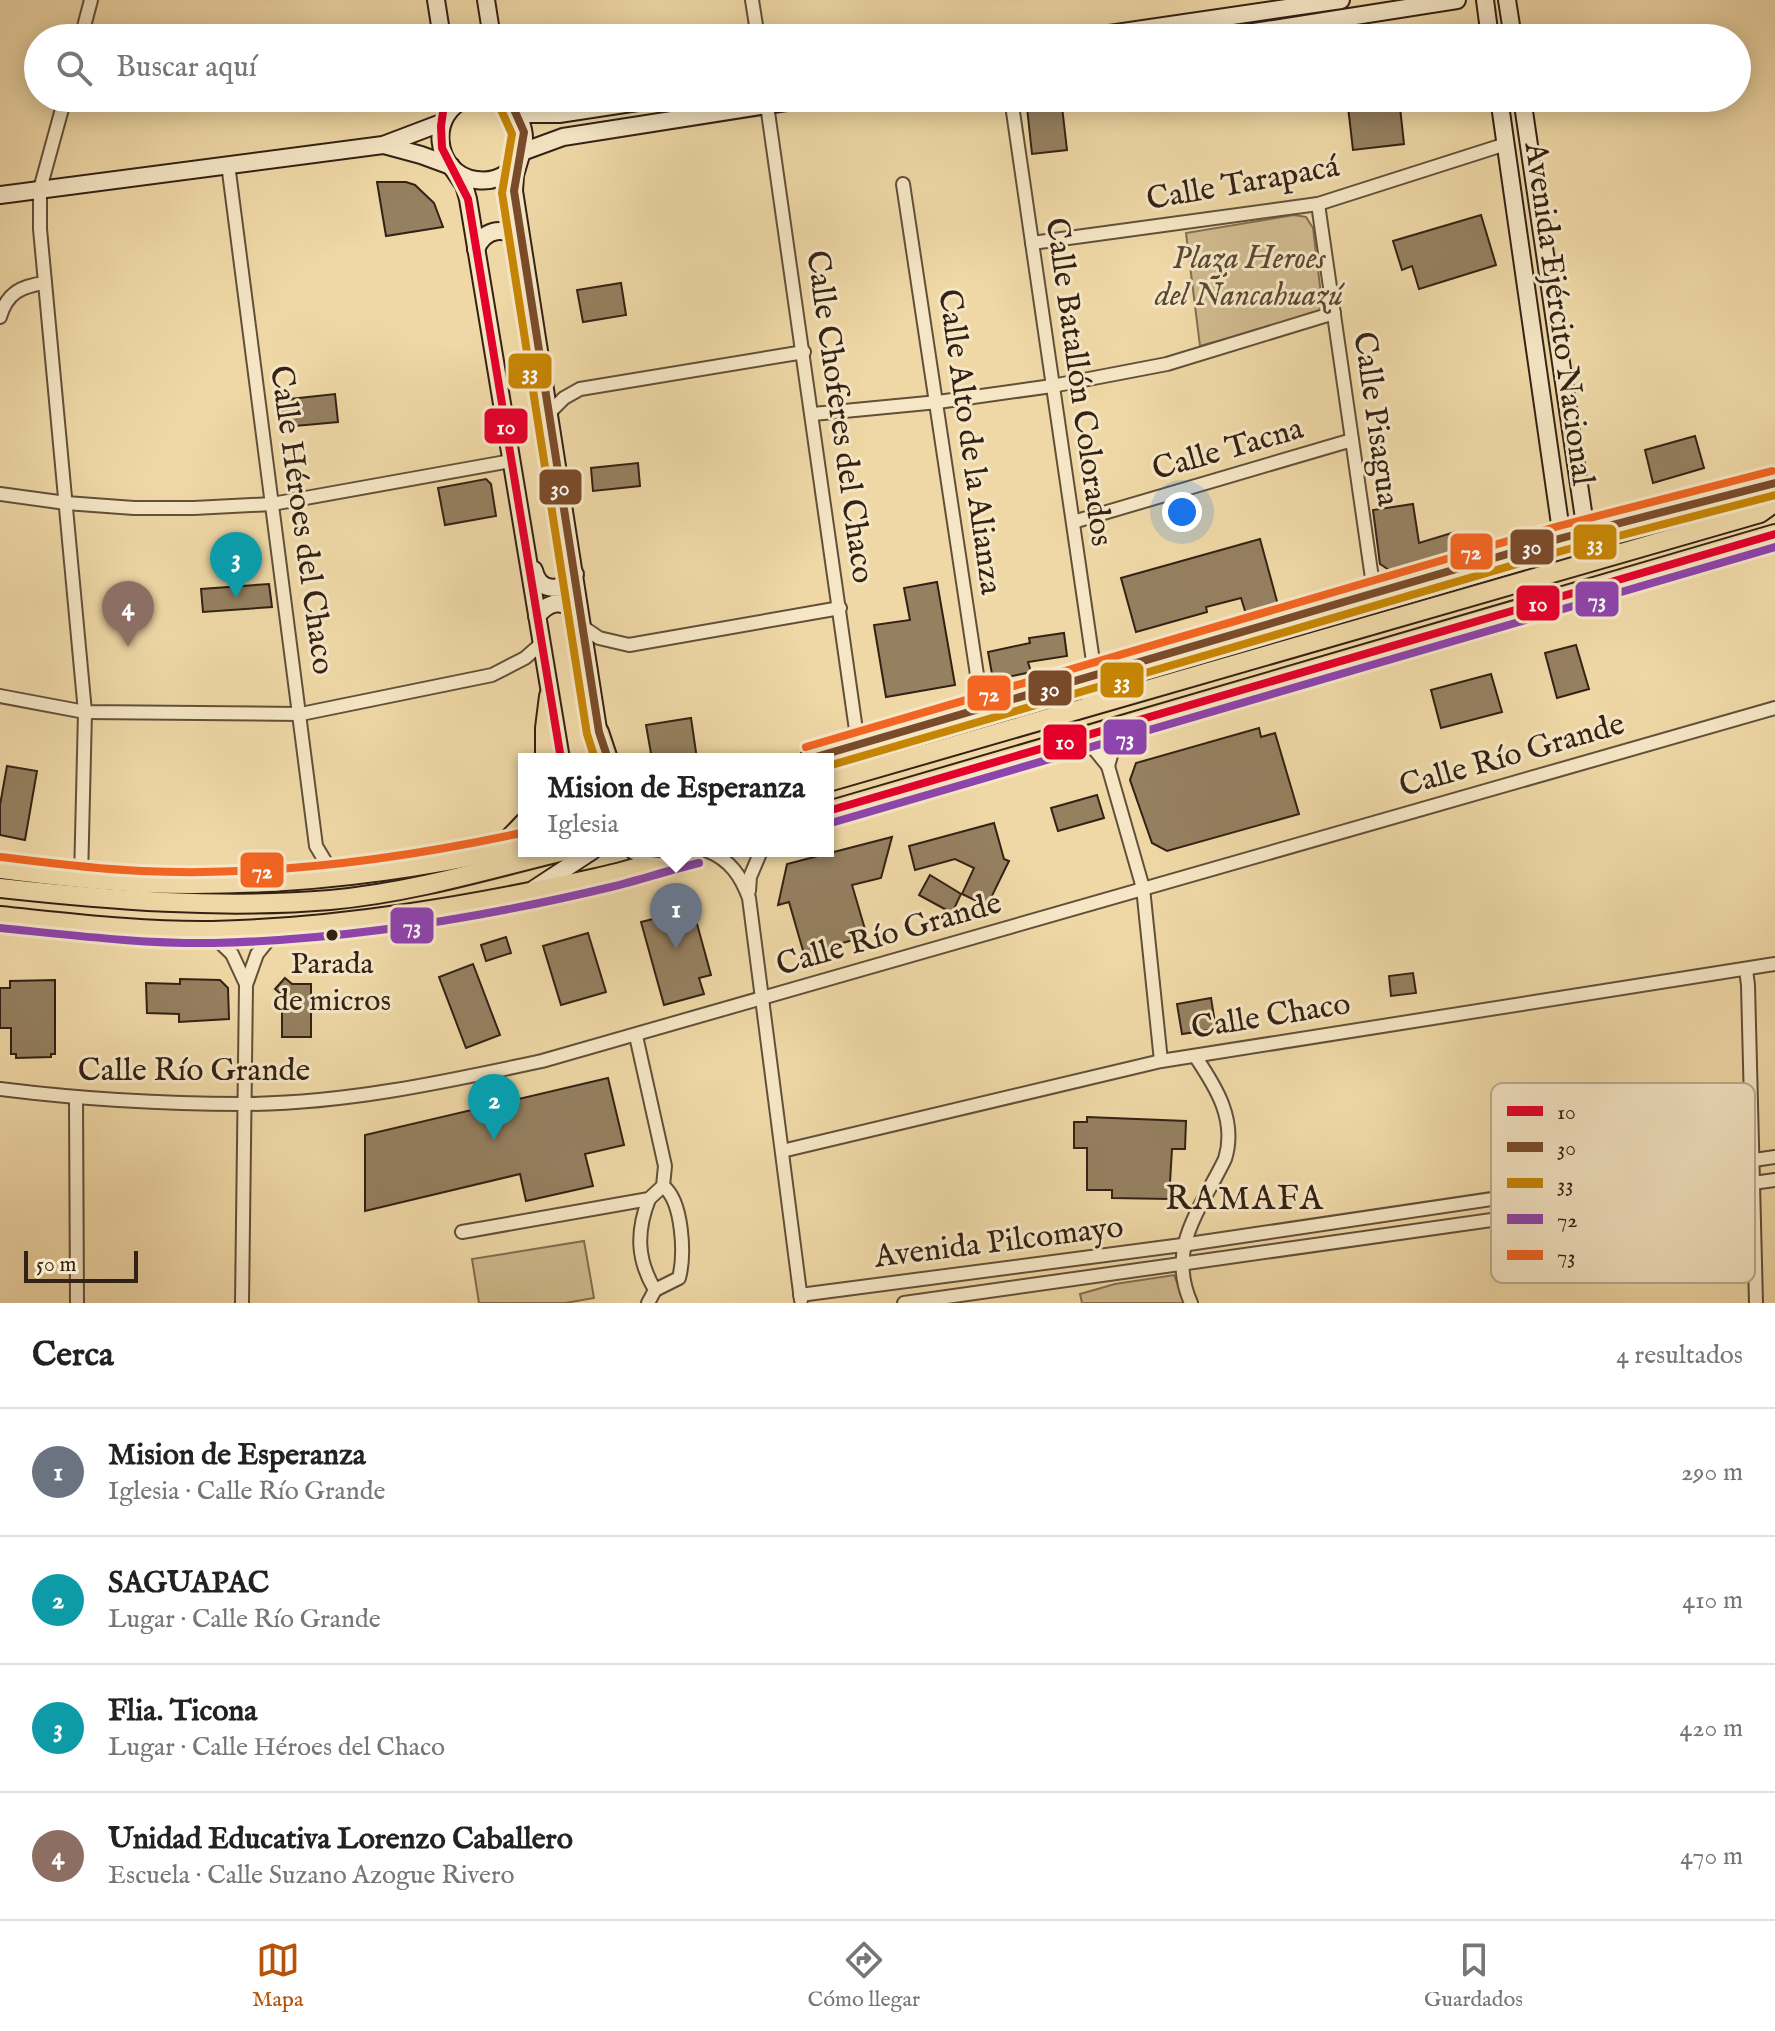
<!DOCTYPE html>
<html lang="es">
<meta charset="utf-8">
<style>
body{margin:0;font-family:"IM FELL English",serif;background:#f2f2f2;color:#222}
.scale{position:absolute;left:24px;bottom:20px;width:114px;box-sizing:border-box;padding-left:8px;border:4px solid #342115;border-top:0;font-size:22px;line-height:28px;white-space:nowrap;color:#342115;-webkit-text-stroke:6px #f5e6c5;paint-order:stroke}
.you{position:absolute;left:1182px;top:512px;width:28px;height:28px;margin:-20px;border:6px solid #fff;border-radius:50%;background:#1a73e8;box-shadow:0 0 0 12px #1a73e833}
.badge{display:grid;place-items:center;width:52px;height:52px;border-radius:50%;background:#b45309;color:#fff;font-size:26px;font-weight:700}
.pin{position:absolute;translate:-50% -66px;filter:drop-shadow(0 2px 4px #0008)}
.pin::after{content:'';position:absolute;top:42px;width:28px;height:24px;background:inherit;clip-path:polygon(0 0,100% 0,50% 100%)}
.popup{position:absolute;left:518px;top:753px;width:316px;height:104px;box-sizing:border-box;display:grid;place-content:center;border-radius:0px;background:#fff;filter:drop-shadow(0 2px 6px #0005);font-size:26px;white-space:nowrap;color:#767676}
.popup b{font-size:30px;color:#222}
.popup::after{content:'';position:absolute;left:50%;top:100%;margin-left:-16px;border:16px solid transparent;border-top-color:#fff}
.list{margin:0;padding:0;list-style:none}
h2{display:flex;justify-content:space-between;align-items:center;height:104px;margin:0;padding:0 32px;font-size:34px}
h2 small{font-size:26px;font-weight:400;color:#767676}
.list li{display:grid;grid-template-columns:52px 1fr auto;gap:24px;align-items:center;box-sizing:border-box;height:128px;padding:0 32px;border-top:2px solid #e0e0e0}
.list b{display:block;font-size:30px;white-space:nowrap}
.list p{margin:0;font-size:26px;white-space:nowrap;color:#767676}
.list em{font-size:26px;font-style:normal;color:#767676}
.icon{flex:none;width:44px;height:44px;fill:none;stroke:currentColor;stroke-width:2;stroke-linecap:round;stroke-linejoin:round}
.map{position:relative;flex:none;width:1775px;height:1303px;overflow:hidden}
.search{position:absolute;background:#fff;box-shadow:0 4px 20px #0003;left:24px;right:24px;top:24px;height:88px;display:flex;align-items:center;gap:20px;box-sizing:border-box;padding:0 28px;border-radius:44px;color:#767676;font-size:30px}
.sheet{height:616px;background:#fff}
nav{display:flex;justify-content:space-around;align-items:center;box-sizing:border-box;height:112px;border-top:2px solid #e0e0e0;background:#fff;font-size:22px;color:#767676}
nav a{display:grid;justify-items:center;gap:4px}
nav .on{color:#b45309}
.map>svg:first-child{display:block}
.green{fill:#cfb98d;stroke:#826d51;stroke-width:2}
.building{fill:#958060;stroke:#342115;stroke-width:2}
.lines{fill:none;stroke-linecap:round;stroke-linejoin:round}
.street-casing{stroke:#634f39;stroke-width:16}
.secondary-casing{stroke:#342115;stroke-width:20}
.primary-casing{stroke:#342115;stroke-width:22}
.street{stroke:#f5e6c5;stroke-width:12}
.secondary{stroke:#f5e6c5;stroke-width:16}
.primary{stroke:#efd8a6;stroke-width:18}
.bus-1-casing{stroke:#f5e6c5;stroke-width:14}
.bus-2-casing{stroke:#f5e6c5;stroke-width:14}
.bus-3-casing{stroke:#f5e6c5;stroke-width:14}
.bus-4-casing{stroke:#f5e6c5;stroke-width:14}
.bus-5-casing{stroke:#f5e6c5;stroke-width:14}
.bus-1{stroke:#e4002b;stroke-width:8}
.bus-2{stroke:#7a4b2a;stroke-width:8}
.bus-3{stroke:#c68505;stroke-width:8}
.bus-4{stroke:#8e44ad;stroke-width:8}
.bus-5{stroke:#f26522;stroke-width:8}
.bus-dot{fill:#342115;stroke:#f5e6c5;stroke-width:3}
.labels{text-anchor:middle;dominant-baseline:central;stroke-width:6;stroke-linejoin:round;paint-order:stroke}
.bus-label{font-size:30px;fill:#342115;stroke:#f5e6c5}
.street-label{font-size:32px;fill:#342115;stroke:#f5e6c5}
.park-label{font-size:32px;font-style:italic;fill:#5b4733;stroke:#f5e6c5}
.neighbourhood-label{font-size:34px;letter-spacing:2px;fill:#342115;stroke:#f5e6c5}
.key{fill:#f5e6c5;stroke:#bbab90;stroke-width:2}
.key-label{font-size:22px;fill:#342115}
.line-badge{stroke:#f5e6c5;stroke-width:3}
.badge-label{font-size:22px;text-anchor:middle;font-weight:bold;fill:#fff}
</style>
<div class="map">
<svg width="1775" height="1303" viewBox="0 0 1775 1303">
<rect width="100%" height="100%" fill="#efd8a6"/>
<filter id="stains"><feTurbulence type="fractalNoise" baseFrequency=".0025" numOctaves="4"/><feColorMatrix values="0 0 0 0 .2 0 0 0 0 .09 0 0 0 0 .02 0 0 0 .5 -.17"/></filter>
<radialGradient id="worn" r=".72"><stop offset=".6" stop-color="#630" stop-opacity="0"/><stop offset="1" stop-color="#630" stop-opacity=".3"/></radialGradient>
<g class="green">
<polygon points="1294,215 1306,217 1313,228 1322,303 1320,310 1314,315 1200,346 1186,233"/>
<polygon points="584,1241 594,1298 565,1303 479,1303 472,1259"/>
<polygon points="1174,1275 1185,1303 1082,1303 1080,1294 1115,1284"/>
</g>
<g class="building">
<polygon points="1026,98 1061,98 1067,150 1032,154"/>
<polygon points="1347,98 1399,98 1404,144 1353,150"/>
<polygon points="377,182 406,182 415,185 434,203 443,227 386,236"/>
<polygon points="1481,215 1496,265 1419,289 1412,266 1402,270 1393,241"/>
<polygon points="621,283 626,315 583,322 577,290"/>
<polygon points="335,394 338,422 284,427 281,400"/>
<polygon points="1695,436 1704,468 1653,483 1645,450"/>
<polygon points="638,463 640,486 593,491 591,468"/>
<polygon points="486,479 491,484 496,516 445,525 438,488"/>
<polygon points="1413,504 1419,543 1455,532 1459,553 1449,555 1449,558 1392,572 1380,564 1373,510"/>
<polygon points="1260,539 1278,605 1246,614 1241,598 1206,607 1207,612 1136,632 1121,578"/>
<polygon points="937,582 955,685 886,697 874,625 910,620 904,588"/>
<polygon points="269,584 272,607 203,612 201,589"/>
<polygon points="1064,633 1067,656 1028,662 1031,672 999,679 992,674 988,652 1030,643 1029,638"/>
<polygon points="1576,645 1589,689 1557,698 1545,653"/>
<polygon points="1491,674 1502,712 1441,728 1431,690"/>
<polygon points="691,718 697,759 652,759 646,725"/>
<polygon points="1259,728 1261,737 1275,733 1299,814 1167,851 1152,843 1130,780 1136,763"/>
<polygon points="7,766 37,771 25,840 0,835 0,805"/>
<polygon points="1097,795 1104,818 1058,831 1051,808"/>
<polygon points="994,823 1004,859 1009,861 987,906 962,894 974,868 955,859 915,870 909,846"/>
<polygon points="892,837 881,878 852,885 867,936 804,954 789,902 778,905 787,864"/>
<polygon points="930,875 961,894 952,913 919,895"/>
<polygon points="681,912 682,916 694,913 711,975 699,978 704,994 664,1005 641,922"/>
<polygon points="588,933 606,992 561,1005 543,946"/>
<polygon points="506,937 511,953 486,961 481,945"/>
<polygon points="473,964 500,1035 466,1048 439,977"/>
<polygon points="1413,973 1416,993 1391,996 1389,976"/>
<polygon points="285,978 292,984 311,984 311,1037 282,1037 282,995 275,989"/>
<polygon points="180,979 220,980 228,988 229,1019 179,1022 179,1014 147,1013 146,983 180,984"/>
<polygon points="55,980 55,1054 51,1054 51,1057 16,1058 16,1054 11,1054 11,1028 0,1028 0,988 10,988 10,981"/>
<polygon points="1211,998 1216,1029 1182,1034 1177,1004"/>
<polygon points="608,1078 624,1145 585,1154 593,1186 526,1201 520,1174 365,1211 365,1135"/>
<polygon points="1087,1117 1186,1121 1185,1149 1172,1149 1169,1199 1112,1198 1112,1190 1087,1190 1087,1148 1074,1148 1074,1122 1087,1122"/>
</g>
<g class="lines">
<defs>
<g id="street">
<polyline points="752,0 758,38"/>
<polyline points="81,38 91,0"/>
<polyline points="65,98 40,189 40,229 85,712 81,879"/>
<polyline points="766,98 858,744"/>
<polyline points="1011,98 1095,675"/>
<polyline points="228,164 316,846 328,866 339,876"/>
<polyline points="903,184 982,708"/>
<polyline points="1318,204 1374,592"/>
<polyline points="1032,243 1318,204 1506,144"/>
<path d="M0 317C7 293 21 286 45 283"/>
<polyline points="550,412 564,398 580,389 804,352"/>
<polyline points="813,414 938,402 1052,386 1167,364 1334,313"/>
<polyline points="0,494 66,503 134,508 194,508 272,504 511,461"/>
<polyline points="1073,522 1352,440"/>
<polyline points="583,627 599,638 629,645 840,608"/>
<polyline points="0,696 85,712 301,714 492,675 525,658 541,644"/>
<polyline points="1074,741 1095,750 1108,766 1143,888 1161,1061"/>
<polyline points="1108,766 1114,745 1130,724"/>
<path d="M708 851C730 860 741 876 749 898L801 1300"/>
<polyline points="749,891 750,877 761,851"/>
<polyline points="208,931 232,954 245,982"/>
<polyline points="1746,970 1748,985 1756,1303"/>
<path d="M0 1089C80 1099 161 1104 242 1104 343 1104 444 1082 542 1061L1775 708"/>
<polyline points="76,1098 77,1303"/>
<polyline points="782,1151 1161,1061 1775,964"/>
<polyline points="462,1232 649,1199 663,1186 665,1166 636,1036"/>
<path d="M655 1290 679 1278C685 1255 683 1201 663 1186"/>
<polyline points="800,1295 1182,1245 1775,1157"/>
<polyline points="242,1303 246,985 257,954 278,928"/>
<path d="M648 1303 655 1290C637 1260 636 1232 649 1199"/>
<polyline points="904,1303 1775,1180"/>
<path d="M1191 1303C1166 1247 1201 1209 1225 1159 1237 1120 1216 1087 1195 1056"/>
</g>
<g id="secondary">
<polyline points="436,0 442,38"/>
<polyline points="486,0 492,38"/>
<polyline points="1485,0 1490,38"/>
<polyline points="1507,0 1513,38"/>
<polyline points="1082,38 1341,0"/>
<polyline points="1216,38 1457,0"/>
<path d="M469 98C427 111 433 174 476 180 526 187 544 118 495 98"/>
<polyline points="1499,98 1562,538"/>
<polyline points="1522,98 1586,532"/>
<polyline points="518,114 559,114 664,98"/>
<polyline points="384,145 421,155 451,166"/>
<polyline points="522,152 563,137 812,98"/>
<polyline points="521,155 515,175 514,191 600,742"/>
<polyline points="453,169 464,185 468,199 561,759"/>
<polyline points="0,195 383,145 441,123"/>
<path d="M476 249C485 228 506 225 521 242"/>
<path d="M534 570C539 593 563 593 575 574"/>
<path d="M537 616C548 603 559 599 573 609L576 625"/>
<polyline points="634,851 672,855"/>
<polyline points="534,889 592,851"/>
</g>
<g id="primary">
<polyline points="1066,691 1136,687"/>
<polyline points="599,732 608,759"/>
<polyline points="545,759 545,728 549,696"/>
<polyline points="809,759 1562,538 1775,483"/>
<polyline points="828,782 1760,513 1775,502"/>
<polyline points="828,811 1775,534"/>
<polyline points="498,850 524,823"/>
<path d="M0 869C47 875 93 880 140 883 269 888 399 874 524 845"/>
<path d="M0 888C110 900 220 909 330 900 409 893 487 870 563 851"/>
<path d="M0 916C70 923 142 932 212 931 341 928 470 906 596 878 630 871 662 859 696 851"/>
</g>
</defs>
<use href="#street" class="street-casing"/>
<use href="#secondary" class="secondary-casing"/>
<use href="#primary" class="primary-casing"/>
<use href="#street" class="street"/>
<use href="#secondary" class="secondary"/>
<use href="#primary" class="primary"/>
<defs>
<g id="bus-1">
<polyline points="445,98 441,126 442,148 468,199 561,759"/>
<polyline points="828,811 1775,534"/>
<polyline points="634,851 677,856 696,851"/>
</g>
<g id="bus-2">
<polyline points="509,98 524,132 514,191 599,732 608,759"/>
<polyline points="809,759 1562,538 1775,483"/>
</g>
<g id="bus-3">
<polyline points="498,103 512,134 502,193 587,734 595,759"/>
<polyline points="828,766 1565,550 1775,495"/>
</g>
<g id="bus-4">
<polyline points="831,823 1775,547"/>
<path d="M0 928C71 935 142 944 213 943 346 940 481 918 611 887 640 880 669 870 699 863"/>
</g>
<g id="bus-5">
<polyline points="806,747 1559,526 1772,471"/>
<path d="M1 857C48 863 94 869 141 871 269 877 396 860 521 833"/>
</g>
</defs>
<use href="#bus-1" class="bus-1-casing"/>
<use href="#bus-2" class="bus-2-casing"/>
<use href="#bus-3" class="bus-3-casing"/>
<use href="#bus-4" class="bus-4-casing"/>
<use href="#bus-5" class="bus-5-casing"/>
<use href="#bus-1" class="bus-1"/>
<use href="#bus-2" class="bus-2"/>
<use href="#bus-3" class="bus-3"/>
<use href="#bus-4" class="bus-4"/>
<use href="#bus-5" class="bus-5"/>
</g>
<circle class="bus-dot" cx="332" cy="935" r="7"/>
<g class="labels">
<g class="bus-label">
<text x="332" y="965">Parada<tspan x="332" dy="37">de micros</tspan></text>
</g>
<g class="street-label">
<text transform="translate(1243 184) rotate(-10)">Calle Tarapacá</text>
<text transform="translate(1558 314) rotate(82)">Avenida Ejército Nacional</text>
<text transform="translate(1078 382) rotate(82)">Calle Batallón Colorados</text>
<text transform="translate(839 417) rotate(82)">Calle Choferes del Chaco</text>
<text transform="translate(1375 419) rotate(82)">Calle Pisagua</text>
<text transform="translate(969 442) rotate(82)">Calle Alto de la Alianza</text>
<text transform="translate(1228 450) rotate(-16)">Calle Tacna</text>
<text transform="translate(301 520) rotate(82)">Calle Héroes del Chaco</text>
<text transform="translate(1512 756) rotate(-16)">Calle Río Grande</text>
<text transform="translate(889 935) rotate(-16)">Calle Río Grande</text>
<text transform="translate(1271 1017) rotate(-9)">Calle Chaco</text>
<text x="194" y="1071">Calle Río Grande</text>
<text transform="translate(999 1243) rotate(-7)">Avenida Pilcomayo</text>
</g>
<g class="park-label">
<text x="1249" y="259">Plaza Heroes<tspan x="1249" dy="37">del Ñancahuazú</tspan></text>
</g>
<g class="neighbourhood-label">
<text x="1245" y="1199">RAMAFA</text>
</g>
</g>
<rect x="1491" y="1083" width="264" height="200" rx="12" class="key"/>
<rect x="1507" y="1106" width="36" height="10" fill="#e4002b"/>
<rect x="1507" y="1142" width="36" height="10" fill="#7a4b2a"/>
<rect x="1507" y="1178" width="36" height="10" fill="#c68505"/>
<rect x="1507" y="1214" width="36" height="10" fill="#8e44ad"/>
<rect x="1507" y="1250" width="36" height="10" fill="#f26522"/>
<g class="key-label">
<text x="1557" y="1119">10</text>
<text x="1557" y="1155">30</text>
<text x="1557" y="1191">33</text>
<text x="1557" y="1227">72</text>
<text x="1557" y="1263">73</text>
</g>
<g class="line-badge">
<rect x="507" y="352" width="46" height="38" rx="8" fill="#c68505"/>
<rect x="483" y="407" width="46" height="38" rx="8" fill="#e4002b"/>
<rect x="538" y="468" width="45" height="38" rx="8" fill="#7a4b2a"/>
<rect x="1572" y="523" width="46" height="38" rx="8" fill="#c68505"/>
<rect x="1509" y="528" width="46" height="38" rx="8" fill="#7a4b2a"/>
<rect x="1449" y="532" width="45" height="39" rx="8" fill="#f26522"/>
<rect x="1574" y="580" width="46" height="38" rx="8" fill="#8e44ad"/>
<rect x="1515" y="584" width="46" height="38" rx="8" fill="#e4002b"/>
<rect x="1099" y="661" width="46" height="38" rx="8" fill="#c68505"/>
<rect x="1027" y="669" width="46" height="38" rx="8" fill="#7a4b2a"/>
<rect x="966" y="674" width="46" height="38" rx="8" fill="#f26522"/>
<rect x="1102" y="718" width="46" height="38" rx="8" fill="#8e44ad"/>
<rect x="1042" y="723" width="46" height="38" rx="8" fill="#e4002b"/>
<rect x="239" y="851" width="46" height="38" rx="8" fill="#f26522"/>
<rect x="389" y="906" width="46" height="39" rx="8" fill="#8e44ad"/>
</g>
<g class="badge-label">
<text x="530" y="379">33</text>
<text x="506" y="434">10</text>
<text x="560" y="495">30</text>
<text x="1595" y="550">33</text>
<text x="1532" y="554">30</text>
<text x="1471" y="559">72</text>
<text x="1597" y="607">73</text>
<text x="1538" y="611">10</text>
<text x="1122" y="688">33</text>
<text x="1050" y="696">30</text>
<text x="989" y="701">72</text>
<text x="1125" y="745">73</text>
<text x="1065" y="749">10</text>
<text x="262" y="878">72</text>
<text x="412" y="933">73</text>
</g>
<rect width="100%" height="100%" filter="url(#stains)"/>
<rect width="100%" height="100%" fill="url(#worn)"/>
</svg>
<div class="scale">50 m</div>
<div class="you"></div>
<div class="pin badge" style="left:676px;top:949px;background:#6b7280">1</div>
<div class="popup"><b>Mision de Esperanza</b>Iglesia</div>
<div class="pin badge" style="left:494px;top:1140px;background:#0f9aa8">2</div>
<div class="pin badge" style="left:236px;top:598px;background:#0f9aa8">3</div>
<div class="pin badge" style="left:128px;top:647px;background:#8d6e63">4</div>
<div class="search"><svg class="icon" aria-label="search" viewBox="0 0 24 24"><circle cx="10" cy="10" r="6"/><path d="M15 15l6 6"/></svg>Buscar aquí</div>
</div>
<section class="sheet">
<h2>Cerca<small>4 resultados</small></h2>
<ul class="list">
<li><span class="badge" style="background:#6b7280">1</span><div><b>Mision de Esperanza</b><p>Iglesia · Calle Río Grande</p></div><em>290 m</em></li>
<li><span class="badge" style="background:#0f9aa8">2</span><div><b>SAGUAPAC</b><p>Lugar · Calle Río Grande</p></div><em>410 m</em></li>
<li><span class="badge" style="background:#0f9aa8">3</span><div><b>Flia. Ticona</b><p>Lugar · Calle Héroes del Chaco</p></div><em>420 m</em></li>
<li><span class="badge" style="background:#8d6e63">4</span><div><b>Unidad Educativa Lorenzo Caballero</b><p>Escuela · Calle Suzano Azogue Rivero</p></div><em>470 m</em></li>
</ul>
</section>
<nav>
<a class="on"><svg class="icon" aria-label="map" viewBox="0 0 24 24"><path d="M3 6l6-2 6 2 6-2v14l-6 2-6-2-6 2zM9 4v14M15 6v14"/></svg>Mapa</a>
<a><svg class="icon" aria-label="directions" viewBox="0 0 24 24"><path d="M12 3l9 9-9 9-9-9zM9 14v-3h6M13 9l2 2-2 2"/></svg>Cómo llegar</a>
<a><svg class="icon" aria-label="saved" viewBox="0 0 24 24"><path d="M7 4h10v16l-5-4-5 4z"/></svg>Guardados</a>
</nav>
